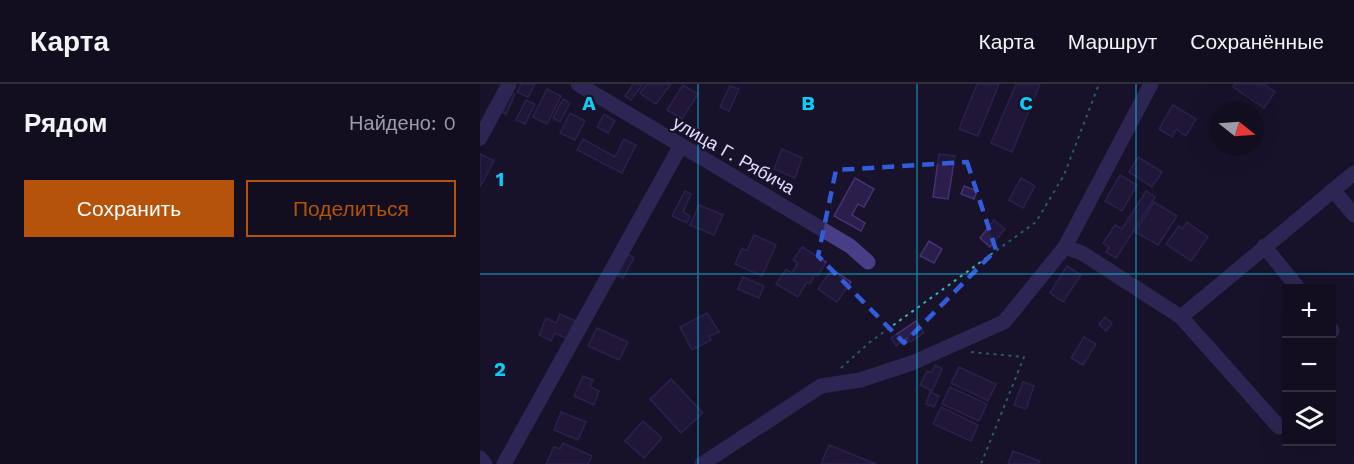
<!DOCTYPE html>
<html lang="ru">
<meta charset="utf-8">
<style>
body{margin:0;font-family:"Work Sans",sans-serif;background:#1b1729;color:#f1f3f6}
.controls{position:absolute;right:18px;bottom:18px;display:grid;overflow:hidden;border-radius:0px;box-shadow:0 6px 24px #0002}
.controls button{width:54px;height:54px;display:grid;place-items:center;padding:0;border:0;border-bottom:2px solid #312e3e;background:#120e20;color:#f1f3f6;font:30px sans-serif}
.compass{position:absolute;left:730px;top:18px;width:54px;height:54px;border-radius:50%;background:#120e20;box-shadow:0 6px 24px #0002;rotate:107deg}
.list{margin:0;padding:0;list-style:none}
h2{display:flex;justify-content:space-between;align-items:center;height:78px;margin:0;padding:0 24px;font-size:26px}
h2 small{font-size:20px;font-weight:400;color:#9c9ca5}
.actions{display:flex;gap:12px;padding:18px 24px}
.actions a{flex:1;padding:14px 0;border:2px solid #b45309;border-radius:0px;text-align:center;font-size:21px;color:#b45309}
.actions .main{background:#b45309;color:#fff}
.icon{flex:none;width:33px;height:33px;fill:none;stroke:currentColor;stroke-width:2;stroke-linecap:round;stroke-linejoin:round}
.map{position:relative;flex:none;width:874px;height:380px;overflow:hidden}
header{display:flex;align-items:center;gap:36px;box-sizing:border-box;height:84px;padding:0 30px;background:#120e20;border-bottom:2px solid #312e3e}
header strong{font-size:28px}
nav{display:flex;gap:33px;margin-inline-start:auto;font-size:21px}
main{display:flex}
aside{flex:1;background:#120e20}
.map>svg:first-child{display:block}
.building{fill:#2b1e4a;stroke:#443175;stroke-width:1.5}
.lines{fill:none;stroke-linecap:round;stroke-linejoin:round}
.path{stroke:#34b5b9;stroke-width:2;stroke-dasharray:3 4.5;stroke-linecap:butt}
.minor{stroke:#473e87;stroke-width:15}
.marked{fill:none;stroke:#315cdc;stroke-width:4.5;stroke-dasharray:12 8;stroke-linejoin:round}
.grid{fill:none;stroke:#0eccf8;stroke-width:1.5;stroke-opacity:0.55}
.labels{text-anchor:middle;dominant-baseline:central;stroke-width:4.5;stroke-linejoin:round;paint-order:stroke}
.street-label{font-size:18px;fill:#e2dbfe;stroke:#18122a}
.grid-label{font-size:20px;text-anchor:middle;font-weight:bold;fill:#0eccf8;stroke:#18122a;stroke-width:4.5;stroke-linejoin:round;paint-order:stroke}
</style>
<header>
<strong>Карта</strong>
<nav><a>Карта</a><a>Маршрут</a><a>Сохранённые</a></nav>
</header>
<main>
<aside>
<h2>Рядом<small>Найдено: 0</small></h2>
<ul class="list">
</ul>
<div class="actions"><a class="main">Сохранить</a><a>Поделиться</a></div>
</aside>
<div class="map">
<svg width="874" height="380" viewBox="0 0 874 380">
<rect width="100%" height="100%" fill="#18122a"/>
<g class="building">
<polygon points="41,0 55,0 48,13 37,8"/>
<polygon points="153,0 163,0 151,16 145,12"/>
<polygon points="167,0 191,0 176,20 160,9"/>
<polygon points="497,0 519,0 498,52 479,45"/>
<polygon points="536,0 560,0 532,68 511,59"/>
<polygon points="755,0 784,0 795,8 784,24 753,3"/>
<polygon points="203,1 218,10 202,35 187,26"/>
<polygon points="250,2 259,5 249,27 240,23"/>
<polygon points="67,5 81,12 67,40 53,33"/>
<polygon points="30,7 35,10 26,30 20,27"/>
<polygon points="83,15 90,19 80,38 73,34"/>
<polygon points="46,16 55,20 45,40 36,36"/>
<polygon points="693,21 716,35 706,52 696,45 692,53 679,45"/>
<polygon points="90,29 105,37 95,56 80,49"/>
<polygon points="124,30 135,37 128,49 117,43"/>
<polygon points="103,55 135,73 144,55 156,61 142,89 97,66"/>
<polygon points="302,65 322,74 315,94 294,85"/>
<polygon points="0,70 14,77 0,103"/>
<polygon points="459,70 475,72 468,115 453,113"/>
<polygon points="658,73 682,88 672,103 649,88"/>
<polygon points="640,91 657,101 642,127 625,117"/>
<polygon points="375,94 394,105 384,123 378,120 372,131 385,139 381,147 354,132"/>
<polygon points="541,94 555,102 543,124 529,116"/>
<polygon points="484,102 497,107 494,115 481,110"/>
<polygon points="205,107 211,110 203,128 210,132 207,139 192,132"/>
<polygon points="666,107 675,113 636,174 626,168 629,163 623,159 635,141 642,145"/>
<polygon points="674,118 697,132 678,161 655,148"/>
<polygon points="219,121 243,131 234,151 210,141"/>
<polygon points="514,136 525,145 510,163 500,154"/>
<polygon points="707,138 728,153 711,177 686,160 699,142 702,145"/>
<polygon points="274,151 296,161 282,192 255,180 262,164 267,167"/>
<polygon points="449,157 462,165 454,179 440,172"/>
<polygon points="322,163 346,178 338,192 335,190 330,200 327,198 318,213 296,200 306,185 312,189 318,179 313,176"/>
<polygon points="146,169 154,174 143,194 134,189"/>
<polygon points="587,182 601,191 583,218 570,209"/>
<polygon points="352,185 371,198 357,218 338,205"/>
<polygon points="263,193 284,202 279,214 258,205"/>
<polygon points="227,229 239,248 229,252 231,256 212,266 200,243"/>
<polygon points="80,230 100,239 92,257 75,249 71,257 59,251 66,234 76,239"/>
<polygon points="625,233 632,239 626,247 619,240"/>
<polygon points="436,237 444,249 430,258 427,254 416,262 411,254"/>
<polygon points="117,244 148,258 139,276 108,262"/>
<polygon points="604,253 616,260 603,281 591,274"/>
<polygon points="455,281 462,285 452,307 440,301 447,287 451,289"/>
<polygon points="479,283 516,300 508,317 471,299"/>
<polygon points="103,292 113,296 110,303 119,307 114,321 94,312"/>
<polygon points="191,295 223,329 201,349 170,315"/>
<polygon points="543,298 554,302 546,325 534,321"/>
<polygon points="470,303 507,320 499,337 462,320"/>
<polygon points="450,308 459,312 454,323 446,320"/>
<polygon points="461,323 498,341 491,357 453,340"/>
<polygon points="81,328 106,338 98,356 74,346"/>
<polygon points="163,337 182,354 164,374 145,357"/>
<polygon points="83,359 112,372 108,380 66,380 74,363 80,365"/>
<polygon points="349,361 396,380 341,380"/>
<polygon points="533,367 560,377 558,380 528,380"/>
</g>
<g class="lines">
<g class="path">
<polyline points="491,268 544,273 501,380"/>
<polyline points="361,284 390,258 556,138 584,91 619,0"/>
</g>
<g class="minor">
<polyline points="98,0 370,162 388,178"/>
<polyline points="0,54 29,0"/>
<polyline points="853,106 874,131"/>
<polyline points="784,162 818,204"/>
<polyline points="585,163 602,169 701,233 874,89"/>
<polyline points="701,233 799,343"/>
<polyline points="852,246 852,247"/>
<polyline points="0,374 5,380"/>
<polyline points="24,380 200,63"/>
<polyline points="222,380 341,302 380,296 432,279 524,238 585,163 671,0"/>
</g>
</g>
<path d="M0 0H874V380H0ZM487 78 516 166 424 259 338 172 356 86Z" fill="#18122a" fill-opacity=".55" fill-rule="evenodd"/>
<path class="marked" d="M487 78 516 166 424 259 338 172 356 86Z"/>
<path class="grid" d="M218 0V380M437 0V380M656 0V380M0 190H874"/>
<g class="labels">
<g class="street-label">
<text transform="translate(254 71) rotate(30)">улица Г. Рябича</text>
</g>
</g>
<g class="grid-label">
<text x="109" y="26">A</text>
<text x="328" y="26">B</text>
<text x="546" y="26">C</text>
<text x="20" y="102">1</text>
<text x="20" y="292">2</text>
</g>
</svg>
<div class="controls">
<button>+</button>
<button>−</button>
<button><svg class="icon" aria-label="layers" viewBox="0 0 24 24"><path d="M12 4l9 5-9 5-9-5zM3 14l9 5 9-5"/></svg></button>
</div>
<svg class="compass" viewBox="-18 -18 36 36"><path d="M0-13l5 13h-10z" fill="#e53935"/><path d="M0 13l5-13h-10z" fill="#9c9ca5"/></svg>
</div>
</main>
